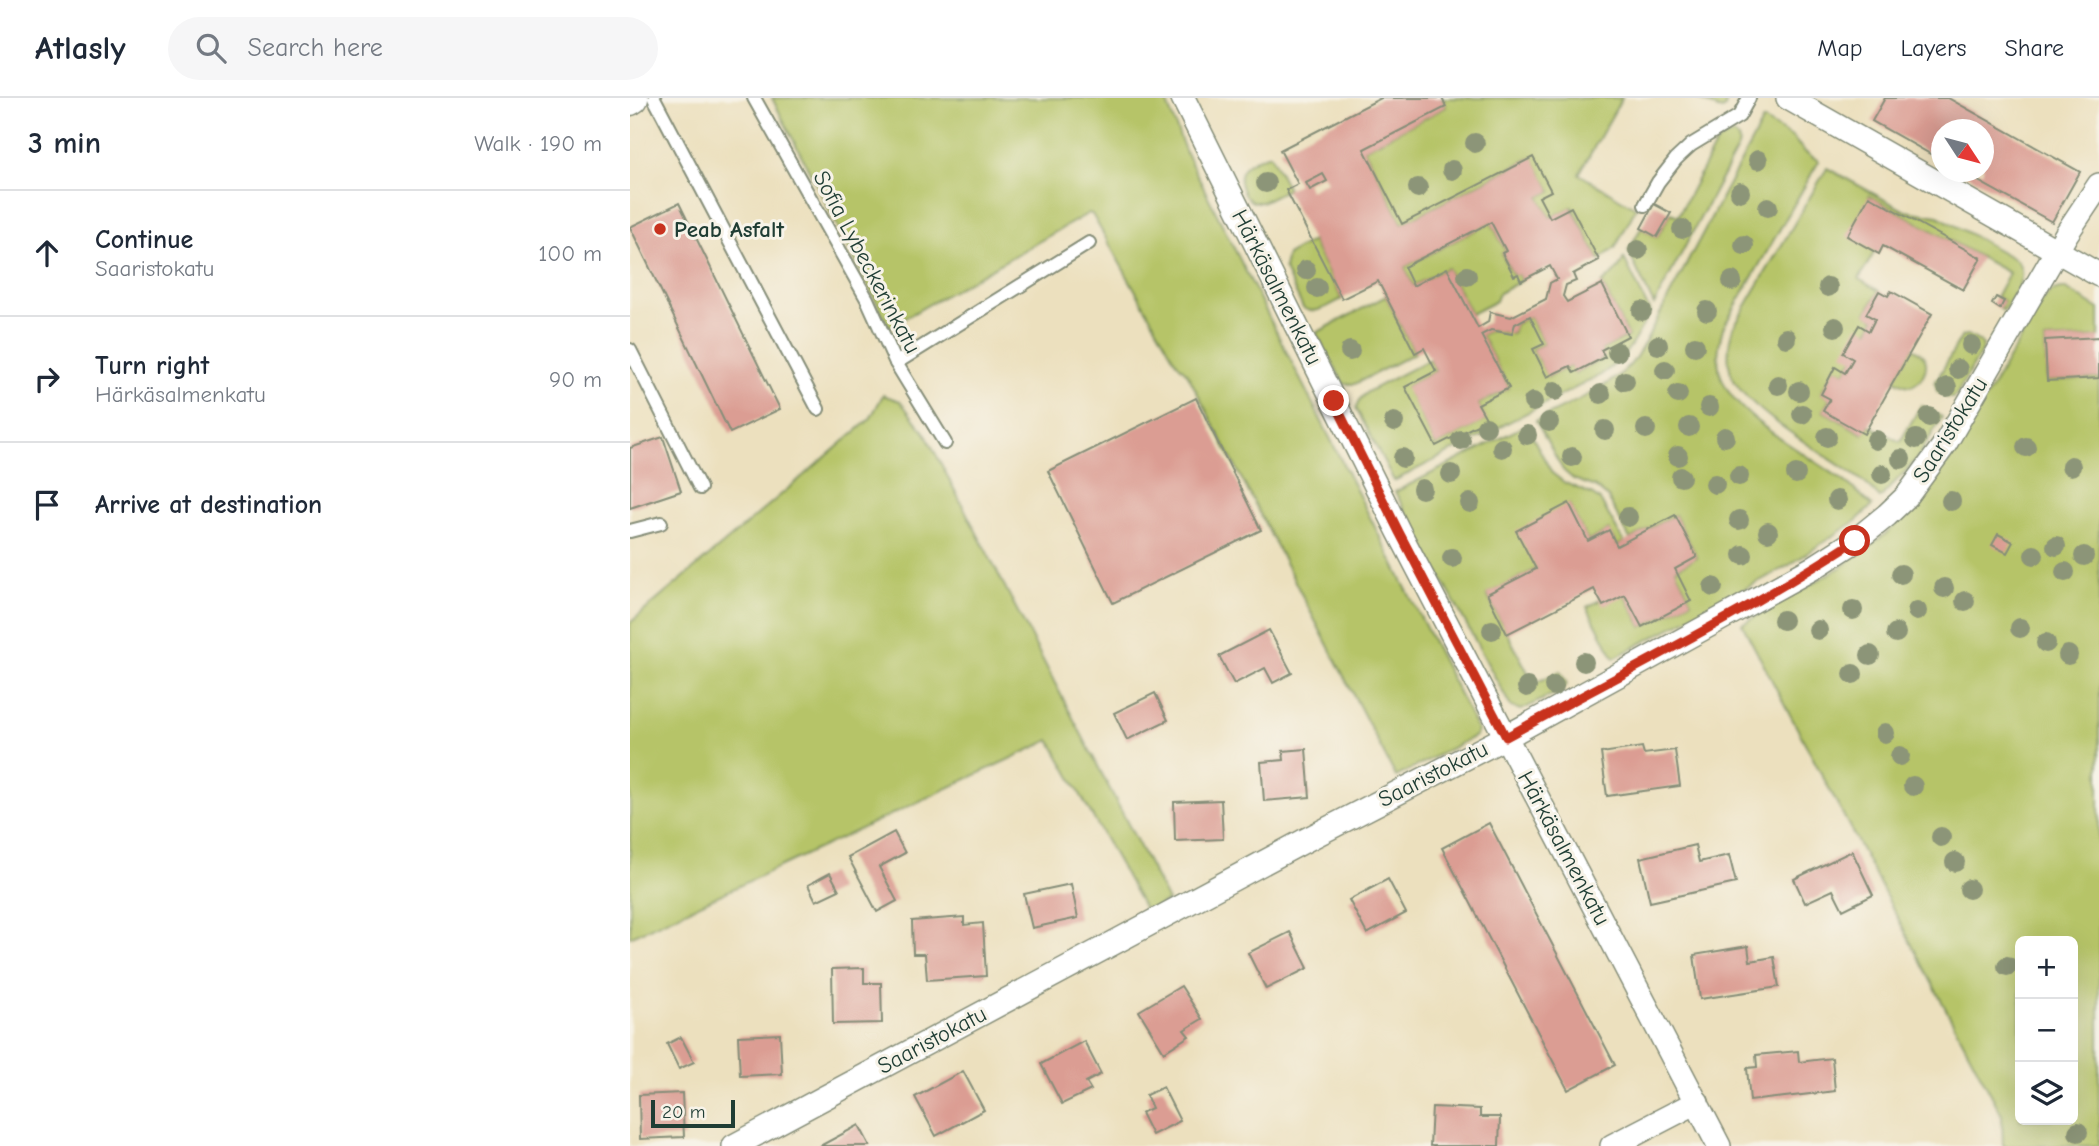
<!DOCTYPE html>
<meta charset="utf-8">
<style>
body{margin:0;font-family:"Comic Neue",sans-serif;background:#f6f6f7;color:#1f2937}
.controls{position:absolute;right:21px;bottom:21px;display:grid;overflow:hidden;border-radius:10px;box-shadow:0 7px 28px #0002}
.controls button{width:63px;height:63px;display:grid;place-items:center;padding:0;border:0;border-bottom:2px solid #e0e1e3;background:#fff;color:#1f2937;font:35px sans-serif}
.compass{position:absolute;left:1301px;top:21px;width:63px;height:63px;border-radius:50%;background:#fff;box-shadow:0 7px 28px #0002;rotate:126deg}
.scale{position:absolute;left:21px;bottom:18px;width:84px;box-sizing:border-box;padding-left:7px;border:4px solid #1f3d34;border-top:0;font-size:19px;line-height:24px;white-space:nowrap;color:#1f3d34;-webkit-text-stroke:5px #f7f3e8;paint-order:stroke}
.stop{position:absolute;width:21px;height:21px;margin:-16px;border:5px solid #c8321e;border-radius:50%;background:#fff}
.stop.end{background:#c8321e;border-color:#fff;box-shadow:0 2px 7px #0008}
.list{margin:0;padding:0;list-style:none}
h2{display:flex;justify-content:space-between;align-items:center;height:91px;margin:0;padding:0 28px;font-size:30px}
h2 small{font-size:23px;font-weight:400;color:#747a83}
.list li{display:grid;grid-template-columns:46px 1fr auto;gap:21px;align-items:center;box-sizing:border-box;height:126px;padding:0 28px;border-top:2px solid #e0e1e3}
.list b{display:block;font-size:26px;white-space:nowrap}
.list p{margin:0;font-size:23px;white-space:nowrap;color:#747a83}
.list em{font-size:23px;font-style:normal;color:#747a83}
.icon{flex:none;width:38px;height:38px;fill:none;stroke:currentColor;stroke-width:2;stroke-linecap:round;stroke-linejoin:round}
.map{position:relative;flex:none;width:1469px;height:1048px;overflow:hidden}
header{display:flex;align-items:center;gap:42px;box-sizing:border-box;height:98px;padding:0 35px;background:#fff;border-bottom:2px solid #e0e1e3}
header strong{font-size:33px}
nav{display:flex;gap:38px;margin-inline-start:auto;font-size:24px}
.search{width:490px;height:63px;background:#f6f6f7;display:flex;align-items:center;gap:18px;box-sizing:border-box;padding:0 24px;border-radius:38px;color:#747a83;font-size:26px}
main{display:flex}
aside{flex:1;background:#fff}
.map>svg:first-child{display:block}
.green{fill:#b6c467;stroke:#6a804e;stroke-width:2;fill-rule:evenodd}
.building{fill:#db9d93;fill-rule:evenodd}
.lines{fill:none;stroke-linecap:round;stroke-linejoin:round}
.service-casing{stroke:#868e79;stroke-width:16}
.minor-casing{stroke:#868e79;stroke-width:26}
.tertiary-casing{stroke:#868e79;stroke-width:33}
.service{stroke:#fff;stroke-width:12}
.minor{stroke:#fff;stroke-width:23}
.tertiary{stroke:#fff;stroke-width:30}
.tree{fill:#8c9578}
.route{stroke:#c8321e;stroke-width:9}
.poi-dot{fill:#c8321e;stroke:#f7f3e8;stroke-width:2.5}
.labels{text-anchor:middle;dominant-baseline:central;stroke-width:6;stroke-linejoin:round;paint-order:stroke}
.poi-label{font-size:23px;font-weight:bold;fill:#1f3d34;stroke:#f7f3e8;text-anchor:start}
.street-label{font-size:23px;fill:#1f3d34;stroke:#f7f3e8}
</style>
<header>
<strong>Atlasly</strong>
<div class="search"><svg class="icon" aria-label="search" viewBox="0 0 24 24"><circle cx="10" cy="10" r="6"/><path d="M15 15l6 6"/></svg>Search here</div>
<nav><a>Map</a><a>Layers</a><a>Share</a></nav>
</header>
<main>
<aside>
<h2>3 min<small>Walk · 190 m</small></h2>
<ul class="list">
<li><svg class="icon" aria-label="ahead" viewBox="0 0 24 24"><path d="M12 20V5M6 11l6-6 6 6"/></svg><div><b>Continue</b><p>Saaristokatu</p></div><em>100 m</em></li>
<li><svg class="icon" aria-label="right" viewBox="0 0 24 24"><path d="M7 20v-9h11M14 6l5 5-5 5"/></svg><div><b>Turn right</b><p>Härkäsalmenkatu</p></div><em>90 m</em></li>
<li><svg class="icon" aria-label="arrive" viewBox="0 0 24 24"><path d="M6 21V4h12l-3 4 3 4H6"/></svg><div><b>Arrive at destination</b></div></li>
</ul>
</aside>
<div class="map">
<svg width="1469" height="1048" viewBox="0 0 1469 1048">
<rect width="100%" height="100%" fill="#f7f3e8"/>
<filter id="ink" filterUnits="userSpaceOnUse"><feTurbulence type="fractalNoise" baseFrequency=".0143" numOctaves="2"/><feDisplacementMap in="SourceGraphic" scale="14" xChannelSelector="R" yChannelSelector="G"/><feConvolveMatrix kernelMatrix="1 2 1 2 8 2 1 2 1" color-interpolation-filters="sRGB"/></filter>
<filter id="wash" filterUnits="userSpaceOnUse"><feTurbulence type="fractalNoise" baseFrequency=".00686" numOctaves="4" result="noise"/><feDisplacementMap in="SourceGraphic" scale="28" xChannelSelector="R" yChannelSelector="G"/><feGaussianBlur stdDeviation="1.57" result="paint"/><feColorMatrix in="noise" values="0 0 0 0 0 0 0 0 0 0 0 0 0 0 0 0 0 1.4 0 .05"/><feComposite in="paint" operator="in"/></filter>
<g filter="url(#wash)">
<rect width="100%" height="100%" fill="#ece0be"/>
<g class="green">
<polygon points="142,0 535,0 556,55 848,633 845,638 766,679 557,275 546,264 462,116 459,115 259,229"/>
<polygon points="812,0 992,0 949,76 1006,110 985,150 969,162 942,109 920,120 909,99 921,93 902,59 772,126 734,51 816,9"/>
<polygon points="1067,0 1090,0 1096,5 1095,9 1093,12 1088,11"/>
<path d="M1133 22 1162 39 1175 54 1189 63 1093 230C1088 247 1085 266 1093 283 1109 323 1183 359 1218 386 1226 392 1234 400 1242 408L1227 422 1158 468 984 560 957 509 970 502 995 497 1012 529 1061 503 1045 471 1067 459 1045 417 1000 441 978 400 965 389 943 381 933 372 906 323C934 308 980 290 1000 267 1006 260 1010 252 1015 244Z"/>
<path d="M1103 36C1108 40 1110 42 1108 49L1024 207 998 153 1011 130 1027 139 1041 115 1048 118 1084 49 1089 42Z"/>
<path d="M640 56 658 91 632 104H623C617 101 614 98 612 91 603 69 622 62 640 56Z"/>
<path d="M1197 70 1275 113 1308 118 1386 162C1400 178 1383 198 1374 213L1370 211 1374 203 1366 199 1379 175 1239 98 1245 153 1229 181 1249 193 1236 215 1245 221 1215 275 1205 270 1191 295 1200 301 1193 313 1233 336 1239 327 1270 344 1291 307 1312 319 1287 361 1250 400C1244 394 1238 387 1231 382 1200 359 1114 311 1102 278 1096 262 1098 246 1103 230Z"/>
<polygon points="861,124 876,153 872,156 883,177 888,176 891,183 869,195 866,203 841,216 817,170 783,188 774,169"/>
<path d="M682 143 712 201C700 207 685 218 673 210L654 170 657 157Z"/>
<path d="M994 160 1020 214C1004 243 998 259 969 278L764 383 726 310 731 300 737 294 800 261 806 273 776 289 806 348 856 322 848 306 879 290 851 237 861 232 882 236 885 226 900 218 914 246 903 251 918 279 940 268 945 275 974 260 971 252 998 238 972 186 989 170Z"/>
<path d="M1430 191H1436L1469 211V239L1415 242 1417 283 1469 280V1048H1373L1372 1017 1112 526 1211 469 1258 434 1277 415 1320 361 1411 205 1420 194ZM1390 843H1443V1022H1390Z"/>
<polygon points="756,198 785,255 725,286 714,286 686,235"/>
<polygon points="1338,237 1350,244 1353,248 1351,254 1327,296 1323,300 1318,300 1307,293 1305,285 1329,243 1332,238"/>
<path d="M1282 250C1287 253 1293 255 1295 261 1299 270 1291 286 1280 288 1275 288 1269 284 1264 282Z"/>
<polygon points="253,297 270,303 295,335 538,803 516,814 420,642 0,839 0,525 240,321"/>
<polygon points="896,327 922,375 935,385 961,396 970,402 994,444 987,448 979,432 958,443 939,406 906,471 857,497 904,586 930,573 937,586 930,593 891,612 881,609 765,394"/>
</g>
<g id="blocks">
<g class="building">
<path d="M751 0H812L816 9 734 51 772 126 903 59 921 93 909 99 920 120 941 109 969 162 943 176 946 183 936 187 933 198 937 204 972 186 998 238 971 252 975 259 944 275 940 268 917 279 903 251 914 246 900 218 885 226 882 236 861 232 851 237 879 290 848 306 857 322 806 348 775 289 806 273 794 250 785 255 748 183 712 201 656 92 668 86 650 52ZM693 76 697 83 680 92 676 85ZM861 124 876 153 872 155 884 178 888 176 891 183 920 168 927 181 920 185 916 201 881 219 860 214 858 224 848 230 817 170 783 188 774 169Z"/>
<polygon points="1255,0 1318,0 1450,74 1422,124 1332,74 1353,74 1353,32 1311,32 1311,62 1242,23"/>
<polygon points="1239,98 1351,160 1333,192 1253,148 1249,156 1217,138"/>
<polygon points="49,105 150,311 100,335 0,129"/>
<polygon points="1024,106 1041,115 1027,139 1011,130"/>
<polygon points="1249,193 1258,198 1261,193 1302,216 1234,336 1193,313 1200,301 1191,296 1205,269 1215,275 1223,261 1213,255 1229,227 1239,233 1245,221 1236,216"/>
<polygon points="1366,199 1374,203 1370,211 1362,206"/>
<polygon points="1469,239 1469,280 1417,283 1415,242"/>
<polygon points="566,300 631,432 483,505 418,373"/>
<polygon points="33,339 51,393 0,410 0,350"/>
<polygon points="939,405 958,443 979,432 987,448 1045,417 1067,459 1045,471 1061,503 1012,529 995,497 973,508 964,491 877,536 857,496 906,471 886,433"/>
<polygon points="1368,436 1383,444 1377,455 1362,447"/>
<polygon points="639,532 662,575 643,585 635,570 604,586 589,558"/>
<polygon points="525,595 538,622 497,642 484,615"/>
<polygon points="1012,649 1014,656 1045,652 1050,688 977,698 971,655"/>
<polygon points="676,651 680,699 634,703 631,664 654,662 653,653"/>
<polygon points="591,702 593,741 545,743 544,704"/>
<polygon points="859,725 985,967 938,992 812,750"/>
<polygon points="264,734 275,755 249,769 267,803 247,814 218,759"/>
<polygon points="1065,747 1069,764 1099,757 1106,785 1020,804 1010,760"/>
<polygon points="1222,753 1243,797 1213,812 1203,792 1175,805 1164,781"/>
<polygon points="200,775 209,792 186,803 178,787"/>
<polygon points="758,781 776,815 737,836 719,802"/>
<polygon points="441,786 448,820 402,830 394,796"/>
<polygon points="334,819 334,827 353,825 356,878 297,882 295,856 283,856 282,823"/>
<polygon points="660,834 678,870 636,891 618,855"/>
<polygon points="1118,848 1120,863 1144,859 1149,889 1070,901 1064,857"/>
<polygon points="234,870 234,885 251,885 252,925 203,926 202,871"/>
<polygon points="551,888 572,921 554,932 559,938 534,954 509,913"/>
<polygon points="150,936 152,976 110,978 108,938"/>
<polygon points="51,939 64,964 49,971 37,946"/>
<polygon points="454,943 471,976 456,984 461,992 432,1006 411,966"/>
<polygon points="1168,953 1169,964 1202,960 1205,993 1120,1003 1117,970 1127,969 1126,957"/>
<polygon points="333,973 354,1012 306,1038 285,999"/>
<polygon points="533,989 550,1023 522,1037 511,1015 522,1010 516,997"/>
<polygon points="52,995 54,1039 10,1041 9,997"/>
<polygon points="802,1009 850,1011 850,1019 870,1019 869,1048 800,1048"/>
<polygon points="229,1027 240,1048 190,1048"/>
</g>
</g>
</g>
<g filter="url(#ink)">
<use href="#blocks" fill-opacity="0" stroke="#868e79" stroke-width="2"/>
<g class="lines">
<defs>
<g id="service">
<polyline points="24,0 188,311"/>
<polyline points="124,0 237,201 266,265 315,345"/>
<polyline points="1015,107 1028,84 1046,61 1061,47 1109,18 1119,0"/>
<polyline points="0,252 70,390"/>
<polyline points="266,265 459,145"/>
<polyline points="0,433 31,425"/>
</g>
<g id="minor">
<polyline points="553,0 769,434 1089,1048"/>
<polyline points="1158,0 1469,177"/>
<polyline points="104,1048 674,743 876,639 1183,470 1225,443 1257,417 1277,398 1315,346 1437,135 1469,87"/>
<polyline points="982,1048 1067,1004"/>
</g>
<polyline id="tertiary" points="0,2 3,0"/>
</defs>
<use href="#service" class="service-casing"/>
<use href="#minor" class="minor-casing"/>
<use href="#tertiary" class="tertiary-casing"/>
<use href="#service" class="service"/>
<use href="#minor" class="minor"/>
<use href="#tertiary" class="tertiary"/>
</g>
<g class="tree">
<circle cx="845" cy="45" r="10"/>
<circle cx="1128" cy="62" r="10"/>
<circle cx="822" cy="72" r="10"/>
<circle cx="636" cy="85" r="10"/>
<circle cx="788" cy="90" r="10"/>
<circle cx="1110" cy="94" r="10"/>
<circle cx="1138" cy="109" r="10"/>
<circle cx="1052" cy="131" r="10"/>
<circle cx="1114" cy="147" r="10"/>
<circle cx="1008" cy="152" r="10"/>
<circle cx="676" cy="172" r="10"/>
<circle cx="837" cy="178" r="10"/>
<circle cx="1102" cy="183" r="10"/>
<circle cx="1198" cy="189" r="10"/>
<circle cx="687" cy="190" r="10"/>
<circle cx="1012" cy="213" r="10"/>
<circle cx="1077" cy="213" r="10"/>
<circle cx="1205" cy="229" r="10"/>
<circle cx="1156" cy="240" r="10"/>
<circle cx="1028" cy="247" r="10"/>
<circle cx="1341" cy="247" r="10"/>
<circle cx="1065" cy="248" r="10"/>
<circle cx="720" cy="253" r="10"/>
<circle cx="987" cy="254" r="10"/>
<circle cx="1328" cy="271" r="10"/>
<circle cx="1035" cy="272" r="10"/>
<circle cx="995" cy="283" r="10"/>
<circle cx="1148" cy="287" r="10"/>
<circle cx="1317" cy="289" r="10"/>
<circle cx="925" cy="293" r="10"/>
<circle cx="1169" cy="293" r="10"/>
<circle cx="971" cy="296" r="10"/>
<circle cx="1048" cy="296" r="10"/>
<circle cx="903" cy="304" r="10"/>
<circle cx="1079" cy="309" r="10"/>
<circle cx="1172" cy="316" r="10"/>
<circle cx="1299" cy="319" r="10"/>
<circle cx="764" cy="324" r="10"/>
<circle cx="919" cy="324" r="10"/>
<circle cx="856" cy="329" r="10"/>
<circle cx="1059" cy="329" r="10"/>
<circle cx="1016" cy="331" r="10"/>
<circle cx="975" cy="332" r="10"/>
<circle cx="897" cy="337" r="10"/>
<circle cx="1095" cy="339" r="10"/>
<circle cx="1197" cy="339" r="10"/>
<circle cx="1286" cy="341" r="10"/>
<circle cx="831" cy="342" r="10"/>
<circle cx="1246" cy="342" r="10"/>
<circle cx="1396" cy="349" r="10"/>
<circle cx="872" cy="350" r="10"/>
<circle cx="1048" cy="358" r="10"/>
<circle cx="942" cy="359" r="10"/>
<circle cx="773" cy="360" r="10"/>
<circle cx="1271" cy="361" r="10"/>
<circle cx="1441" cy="368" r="10"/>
<circle cx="821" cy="376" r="10"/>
<circle cx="1166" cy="376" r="10"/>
<circle cx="1252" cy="376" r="10"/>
<circle cx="1109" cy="378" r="10"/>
<circle cx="1051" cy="379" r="10"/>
<circle cx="1085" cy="386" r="10"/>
<circle cx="792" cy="391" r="10"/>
<circle cx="1207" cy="402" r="10"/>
<circle cx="1321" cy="403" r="10"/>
<circle cx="840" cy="405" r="10"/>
<circle cx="998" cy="419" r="10"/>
<circle cx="1109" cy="422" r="10"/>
<circle cx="1138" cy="434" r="10"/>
<circle cx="1426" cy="448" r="10"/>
<circle cx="1113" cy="457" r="10"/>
<circle cx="1404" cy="457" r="10"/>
<circle cx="1454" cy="458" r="10"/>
<circle cx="822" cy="460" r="10"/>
<circle cx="1435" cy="474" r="10"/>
<circle cx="1271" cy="476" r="10"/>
<circle cx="1083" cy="489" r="10"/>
<circle cx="1314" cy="490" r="10"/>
<circle cx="1335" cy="503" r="10"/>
<circle cx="1223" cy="512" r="10"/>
<circle cx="1287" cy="513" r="10"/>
<circle cx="1153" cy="522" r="10"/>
<circle cx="1390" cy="530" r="10"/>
<circle cx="862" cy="532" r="10"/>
<circle cx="1188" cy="532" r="10"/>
<circle cx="1266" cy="535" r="10"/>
<circle cx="1416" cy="545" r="10"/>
<circle cx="1240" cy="557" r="10"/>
<circle cx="1438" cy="557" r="10"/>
<circle cx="954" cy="564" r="10"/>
<circle cx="1223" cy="576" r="10"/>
<circle cx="924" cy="588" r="10"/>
<circle cx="897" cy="589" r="10"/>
<circle cx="1255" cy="635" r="10"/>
<circle cx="1270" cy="658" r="10"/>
<circle cx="1283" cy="688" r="10"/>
<circle cx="1311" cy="739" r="10"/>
<circle cx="1325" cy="764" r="10"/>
<circle cx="1339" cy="791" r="10"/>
<circle cx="1377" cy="868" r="10"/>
<circle cx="1448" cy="1034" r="10"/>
</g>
</g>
<g class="lines" filter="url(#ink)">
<path class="route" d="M704 303 769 434 876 639C993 575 1113 516 1225 443"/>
</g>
<circle class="poi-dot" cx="30" cy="131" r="7"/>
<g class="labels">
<g class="poi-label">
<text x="44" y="131">Peab Asfalt</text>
</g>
<g class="street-label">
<text transform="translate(237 164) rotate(62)">Sofia Lybeckerinkatu</text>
<text transform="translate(647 189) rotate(63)">Härkäsalmenkatu</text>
<text transform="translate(1320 332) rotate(-58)">Saaristokatu</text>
<text transform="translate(803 676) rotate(-27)">Saaristokatu</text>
<text transform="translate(934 750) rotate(62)">Härkäsalmenkatu</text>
<text transform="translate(302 942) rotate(-28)">Saaristokatu</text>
</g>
</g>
</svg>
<div class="controls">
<button>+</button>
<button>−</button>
<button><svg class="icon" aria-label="layers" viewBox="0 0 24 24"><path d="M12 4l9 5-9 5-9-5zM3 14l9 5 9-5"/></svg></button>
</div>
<svg class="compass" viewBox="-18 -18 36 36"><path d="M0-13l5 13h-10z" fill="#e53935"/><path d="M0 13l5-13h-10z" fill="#747a83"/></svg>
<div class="scale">20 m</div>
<div class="stop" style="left:1225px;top:443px"></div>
<div class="stop end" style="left:704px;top:303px"></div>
</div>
</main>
